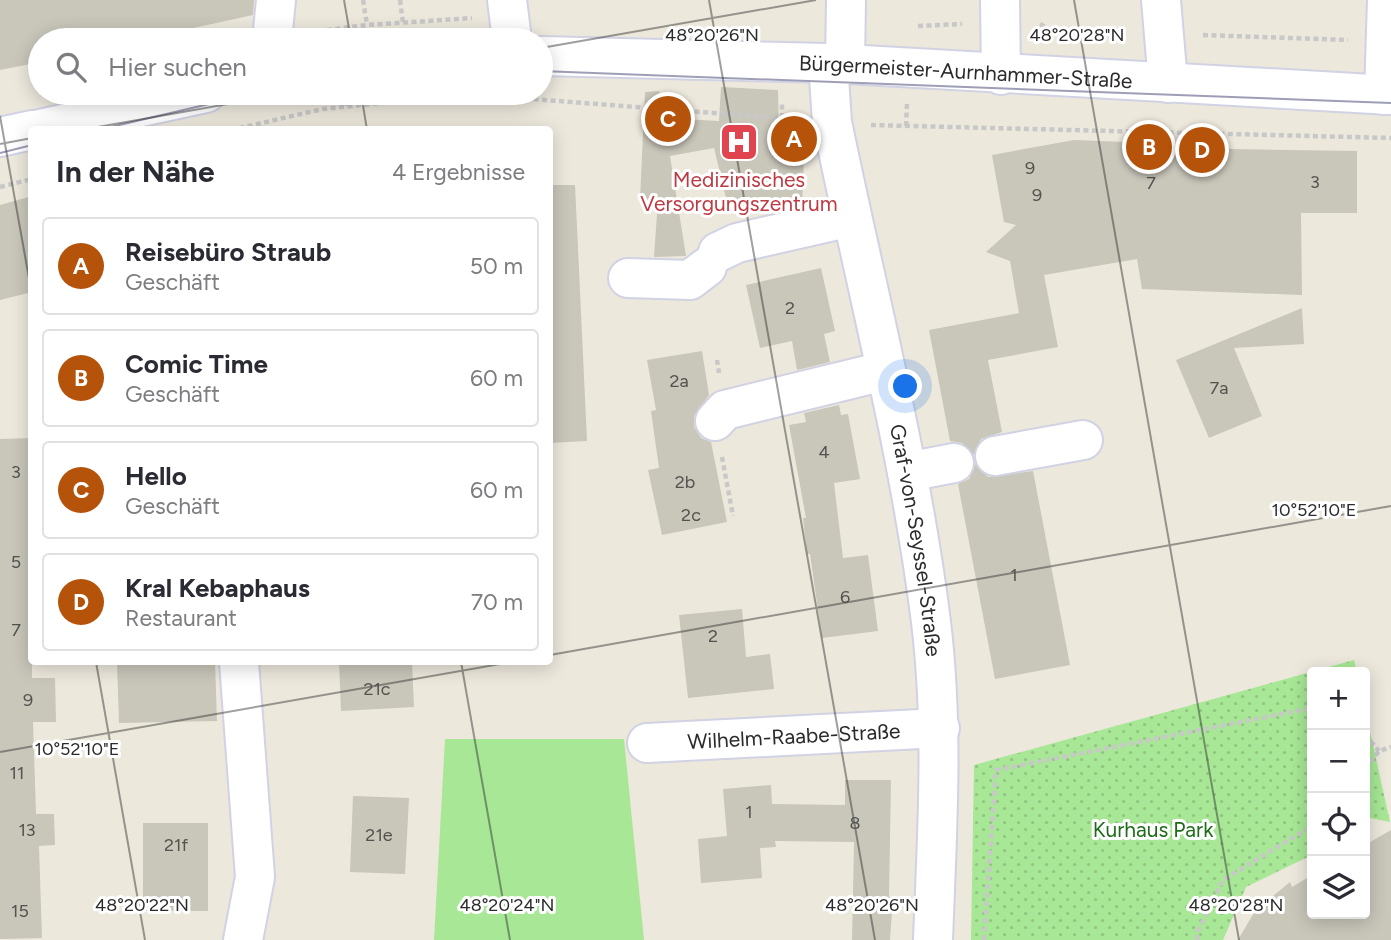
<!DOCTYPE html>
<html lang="de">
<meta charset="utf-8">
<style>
body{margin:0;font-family:Figtree,sans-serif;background:#f2f2f3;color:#2b2b33}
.controls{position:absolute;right:21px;bottom:21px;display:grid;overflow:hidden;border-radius:7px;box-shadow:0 4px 18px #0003}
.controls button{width:63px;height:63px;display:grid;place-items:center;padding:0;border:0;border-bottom:2px solid #e1e1e2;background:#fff;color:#2b2b33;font:35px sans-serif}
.you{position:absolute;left:906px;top:387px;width:24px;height:24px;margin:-18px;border:5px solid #fff;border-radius:50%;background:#1a73e8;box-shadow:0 0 0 10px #1a73e833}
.badge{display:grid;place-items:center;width:46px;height:46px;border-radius:50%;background:#b45309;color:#fff;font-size:23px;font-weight:700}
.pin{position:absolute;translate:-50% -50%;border:4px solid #fff;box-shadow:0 2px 7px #0006}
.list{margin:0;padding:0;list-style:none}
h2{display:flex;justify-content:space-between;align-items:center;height:91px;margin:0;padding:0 28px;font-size:30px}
h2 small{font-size:23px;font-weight:400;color:#7c7c81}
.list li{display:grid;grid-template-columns:46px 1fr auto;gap:21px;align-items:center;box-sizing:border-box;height:98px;margin:0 14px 14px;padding:0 14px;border:2px solid #e1e1e2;border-radius:7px}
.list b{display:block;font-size:26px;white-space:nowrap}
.list p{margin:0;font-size:23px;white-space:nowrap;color:#7c7c81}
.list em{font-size:23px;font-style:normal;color:#7c7c81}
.icon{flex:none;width:38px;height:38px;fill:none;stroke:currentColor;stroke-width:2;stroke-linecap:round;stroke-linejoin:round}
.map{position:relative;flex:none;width:1391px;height:940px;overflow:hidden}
.search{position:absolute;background:#fff;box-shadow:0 4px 18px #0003;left:28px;top:28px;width:525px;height:77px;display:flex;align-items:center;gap:18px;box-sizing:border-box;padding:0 24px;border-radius:38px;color:#7c7c81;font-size:26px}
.panel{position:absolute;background:#fff;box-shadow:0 4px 18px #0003;left:28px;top:126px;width:525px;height:539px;border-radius:7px}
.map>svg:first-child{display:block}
.grass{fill:#a7e795}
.park{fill:url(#park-dots)}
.building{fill:#c9c6ba}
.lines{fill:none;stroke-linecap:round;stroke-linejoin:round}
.minor-casing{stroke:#d1d2e4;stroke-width:42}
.path{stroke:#c8c8c8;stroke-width:4.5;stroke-dasharray:5 3.5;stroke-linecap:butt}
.minor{stroke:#fff;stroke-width:38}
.tram{stroke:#9e9fb6;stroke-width:2}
.ticks{fill:none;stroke:#2b2b2b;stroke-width:2;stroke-opacity:0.45}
.labels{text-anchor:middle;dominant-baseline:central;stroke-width:6;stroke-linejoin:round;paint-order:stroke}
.number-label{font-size:18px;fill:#52524f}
.street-label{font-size:21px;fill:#2b2b2b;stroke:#fff}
.health-label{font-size:21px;fill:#be3a42;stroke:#fff}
.park-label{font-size:21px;fill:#1d6c16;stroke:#fff}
.ticks-label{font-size:18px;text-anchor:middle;fill:#2b2b2b;stroke:#fff;stroke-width:6;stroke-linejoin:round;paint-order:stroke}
</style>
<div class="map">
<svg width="1391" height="940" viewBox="0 0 1391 940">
<defs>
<pattern id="park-dots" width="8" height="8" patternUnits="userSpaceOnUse" patternTransform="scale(1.75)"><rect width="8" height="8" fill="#a7e795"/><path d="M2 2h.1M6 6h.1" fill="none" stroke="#90c681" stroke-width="1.8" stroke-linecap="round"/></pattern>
</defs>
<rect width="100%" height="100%" fill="#ede8dc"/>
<polygon class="grass" points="445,739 624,739 644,940 434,940"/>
<g class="park">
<polygon points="1354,660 1357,672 1312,672 1312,855 1246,887 1223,940 971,940 974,765"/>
<polygon points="1365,709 1390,822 1365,817"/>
</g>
<g class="building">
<polygon points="0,0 254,0 253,15 138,40 40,40 40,62 0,70"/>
<polygon points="721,87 778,90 779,133 805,135 802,206 785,210 728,206 714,148 670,156 686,256 654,257 658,200 640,199 645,92 659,91 663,118 719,121"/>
<polygon points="1074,140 1229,146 1229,149 1357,151 1357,213 1301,213 1302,295 1142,289 1137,259 1044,275 1058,347 988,360 1002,432 981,439 974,455 962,443 950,441 929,330 1019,313 1010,261 986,252 1016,225 1004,222 992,155"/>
<polygon points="550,185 575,185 587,441 550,443"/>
<polygon points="32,196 32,292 0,300 0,205"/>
<polygon points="821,268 835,331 824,334 830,362 797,370 792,341 760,348 746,285"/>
<polygon points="1302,308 1304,344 1234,348 1262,416 1209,438 1176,360"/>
<polygon points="702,351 709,395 694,416 694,427 701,438 711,442 727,522 662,535 648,470 659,468 651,411 656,410 647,360"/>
<polygon points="839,405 841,415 848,414 860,479 834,483 843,558 868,555 878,631 822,638 810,554 807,554 803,518 806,518 789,425 806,422 804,413"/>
<polygon points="32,438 32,678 55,678 56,722 33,722 36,814 54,814 55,845 39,846 42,938 0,939 0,439"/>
<polygon points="975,464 988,477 1033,471 1070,665 995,679 958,484 969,479"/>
<polygon points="742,609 746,657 770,654 774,689 688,698 679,615"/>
<polygon points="117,662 215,662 217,721 119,723"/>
<polygon points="339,662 412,662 414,707 341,711"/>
<polygon points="845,780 891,780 889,897 893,897 890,940 852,940 854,842 775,841 776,847 760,848 762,878 701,883 698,839 727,836 723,789 771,785 772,804 845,805"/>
<polygon points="353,796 409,798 405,874 350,872"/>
<rect x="143" y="823" width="65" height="88"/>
<polygon points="1391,830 1391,940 1238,940 1255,911 1290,882 1292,887 1312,875 1312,914 1365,914 1365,845"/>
</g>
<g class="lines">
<defs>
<g id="minor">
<polyline points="507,0 512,40"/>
<polyline points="1000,0 1001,75"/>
<polyline points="1161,0 1168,83"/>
<polyline points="272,40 276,0"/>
<path id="s1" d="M541 56 828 63 1391 95"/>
<path id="s2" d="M828 63 832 122C866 288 910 454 931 622 944 728 937 834 933 940"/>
<polyline points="845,65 846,0"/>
<polyline points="1384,95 1387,0"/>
<polyline points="35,130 206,93"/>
<polyline points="0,137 32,130"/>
<polyline points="718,252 737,243 851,217"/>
<polyline points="628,278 690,280 707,267"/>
<polyline points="715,421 725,410 884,371"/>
<polyline points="995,456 1083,440"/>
<polyline points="907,472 954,463"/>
<polyline points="239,662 255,877 243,940"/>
<path id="s3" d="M647 743 940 728"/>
</g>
</defs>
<use href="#minor" class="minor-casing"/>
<g class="path">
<polyline points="363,0 367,25"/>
<polyline points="400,0 403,23"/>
<polyline points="1040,24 1053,31 1124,33"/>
<polyline points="918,26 962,24"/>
<polyline points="336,29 338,40"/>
<polyline points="310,32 367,25 472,18"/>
<polyline points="1203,35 1348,40"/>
<polyline points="345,93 347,106"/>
<polyline points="782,118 782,101"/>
<polyline points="871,125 1391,138"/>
<polyline points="906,126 907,104"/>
<polyline points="231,130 323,109 467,94 792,119"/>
<polyline points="0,187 32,179"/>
<polyline points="717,360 719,373"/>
<polyline points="722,457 733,516"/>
<polyline points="1365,735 1379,751"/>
<polyline points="1365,769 1379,751 1391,747"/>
<polyline points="984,940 996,770 1312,708"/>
<polyline points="1197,940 1198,931 1223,880 1312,826"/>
</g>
<use href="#minor" class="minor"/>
<g class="tram">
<polyline points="541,71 1391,103"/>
<polyline points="98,130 256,93"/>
<polyline points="0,153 32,145"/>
</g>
</g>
<path class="ticks" d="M344 0 351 40M709 0 875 940M1074 0 1239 940M541 48 816 0M361 93 367 130M0 116 32 295M81 130 290 93M0 144 32 138M550 655 1391 506M96 662 145 940M461 662 510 940M0 752 511 662"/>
<defs>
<symbol id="hospital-square" viewBox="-11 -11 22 22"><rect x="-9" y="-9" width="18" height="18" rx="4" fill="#e0444e" stroke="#fff"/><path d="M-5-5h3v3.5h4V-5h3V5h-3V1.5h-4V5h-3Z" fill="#fff"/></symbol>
</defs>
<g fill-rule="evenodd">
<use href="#hospital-square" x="717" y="120" width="44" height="44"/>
</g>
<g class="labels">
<g class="number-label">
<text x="1030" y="168">9</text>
<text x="1315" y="182">3</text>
<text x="1151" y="183">7</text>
<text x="1037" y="195">9</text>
<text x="790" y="308">2</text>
<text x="679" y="381">2a</text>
<text x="1219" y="388">7a</text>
<text x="824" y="452">4</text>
<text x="16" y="472">3</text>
<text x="685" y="482">2b</text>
<text x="691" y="515">2c</text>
<text x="16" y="562">5</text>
<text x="1014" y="575">1</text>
<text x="845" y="597">6</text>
<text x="16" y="630">7</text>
<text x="713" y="636">2</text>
<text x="377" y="689">21c</text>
<text x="28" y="700">9</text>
<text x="17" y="773">11</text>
<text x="749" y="812">1</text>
<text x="855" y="823">8</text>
<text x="27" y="830">13</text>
<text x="379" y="835">21e</text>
<text x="176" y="845">21f</text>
<text x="20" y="911">15</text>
</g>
<g class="street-label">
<text stroke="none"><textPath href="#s1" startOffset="425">Bürgermeister-Aurnhammer-Straße</textPath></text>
<text stroke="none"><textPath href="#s2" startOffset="486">Graf-von-Seyssel-Straße</textPath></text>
<text stroke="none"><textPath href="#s3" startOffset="147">Wilhelm-Raabe-Straße</textPath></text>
</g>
<g class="health-label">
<text x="739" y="179">Medizinisches<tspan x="739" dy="24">Versorgungszentrum</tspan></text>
</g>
<g class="park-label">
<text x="1153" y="829">Kurhaus Park</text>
</g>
</g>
<g class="ticks-label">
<text x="712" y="41">48°20'26"N</text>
<text x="1077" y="41">48°20'28"N</text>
<text x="1314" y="516">10°52'10"E</text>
<text x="77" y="755">10°52'10"E</text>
<text x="142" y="911">48°20'22"N</text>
<text x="507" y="911">48°20'24"N</text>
<text x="872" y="911">48°20'26"N</text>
<text x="1236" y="911">48°20'28"N</text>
</g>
</svg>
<div class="controls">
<button>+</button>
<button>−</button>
<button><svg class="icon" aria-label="locate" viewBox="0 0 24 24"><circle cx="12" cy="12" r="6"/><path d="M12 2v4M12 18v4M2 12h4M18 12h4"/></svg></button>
<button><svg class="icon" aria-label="layers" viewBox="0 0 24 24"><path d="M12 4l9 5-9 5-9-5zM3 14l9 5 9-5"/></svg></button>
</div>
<div class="you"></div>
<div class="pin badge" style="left:794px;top:139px">A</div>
<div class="pin badge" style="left:1149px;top:147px">B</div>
<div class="pin badge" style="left:668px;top:119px">C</div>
<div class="pin badge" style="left:1202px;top:150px">D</div>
<div class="search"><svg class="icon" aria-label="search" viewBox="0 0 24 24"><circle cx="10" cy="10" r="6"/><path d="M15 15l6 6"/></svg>Hier suchen</div>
<section class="panel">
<h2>In der Nähe<small>4 Ergebnisse</small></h2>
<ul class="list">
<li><span class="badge">A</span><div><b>Reisebüro Straub</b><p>Geschäft</p></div><em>50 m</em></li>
<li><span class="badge">B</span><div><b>Comic Time</b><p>Geschäft</p></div><em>60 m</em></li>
<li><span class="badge">C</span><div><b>Hello</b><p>Geschäft</p></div><em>60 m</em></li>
<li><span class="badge">D</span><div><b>Kral Kebaphaus</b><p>Restaurant</p></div><em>70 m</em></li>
</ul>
</section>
</div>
